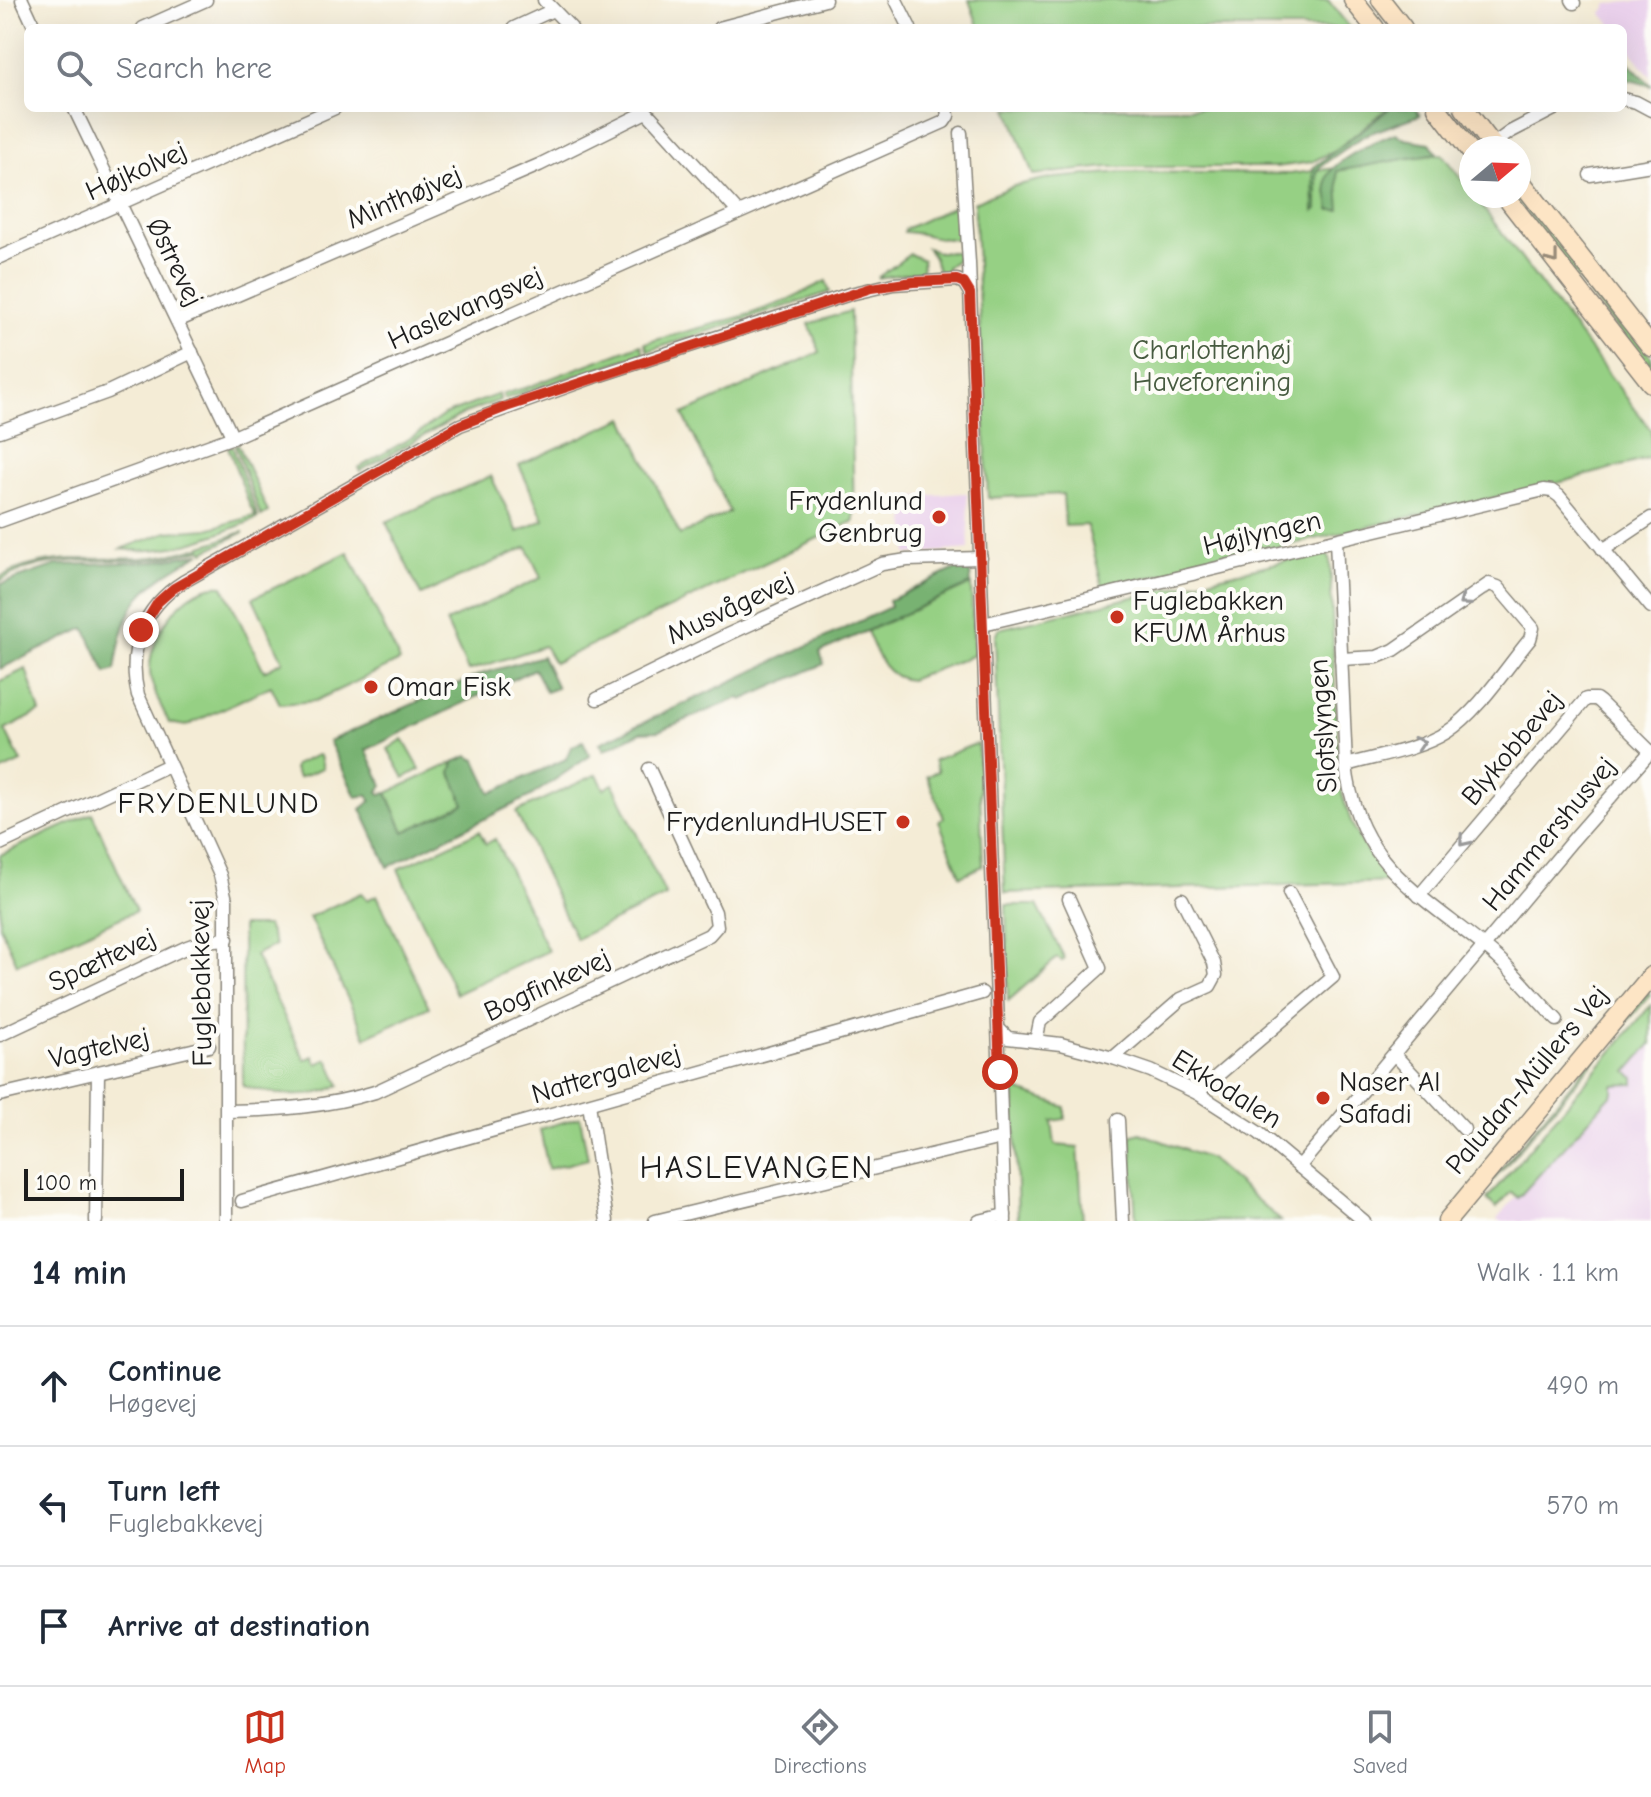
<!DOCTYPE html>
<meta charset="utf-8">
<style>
body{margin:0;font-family:"Comic Neue",sans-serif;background:#f2f2f3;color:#1f2937}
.compass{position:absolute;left:1459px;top:136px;width:72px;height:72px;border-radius:50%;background:#fff;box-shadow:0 8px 32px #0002;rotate:71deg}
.scale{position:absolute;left:24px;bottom:20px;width:160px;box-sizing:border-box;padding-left:8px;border:4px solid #1c1c1c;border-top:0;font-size:22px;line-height:28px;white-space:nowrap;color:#1c1c1c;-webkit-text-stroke:6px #fdfcf7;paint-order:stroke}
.stop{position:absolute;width:24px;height:24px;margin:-18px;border:6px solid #c8321e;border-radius:50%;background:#fff}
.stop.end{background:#c8321e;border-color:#fff;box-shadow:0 2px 8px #0008}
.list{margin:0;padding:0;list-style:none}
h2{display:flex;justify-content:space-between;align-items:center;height:104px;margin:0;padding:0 32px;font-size:34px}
h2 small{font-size:26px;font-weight:400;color:#747a83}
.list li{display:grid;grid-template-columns:52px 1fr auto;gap:24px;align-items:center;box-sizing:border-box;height:120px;padding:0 32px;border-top:2px solid #e0e1e3}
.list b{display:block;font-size:30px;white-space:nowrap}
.list p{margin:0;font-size:26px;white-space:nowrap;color:#747a83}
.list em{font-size:26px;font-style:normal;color:#747a83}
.icon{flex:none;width:44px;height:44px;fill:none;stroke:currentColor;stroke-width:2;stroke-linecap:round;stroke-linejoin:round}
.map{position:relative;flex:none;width:1651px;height:1221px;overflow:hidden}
.search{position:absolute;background:#fff;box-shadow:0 8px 32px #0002;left:24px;right:24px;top:24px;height:88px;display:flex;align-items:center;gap:20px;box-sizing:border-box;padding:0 28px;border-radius:12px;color:#747a83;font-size:30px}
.sheet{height:464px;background:#fff}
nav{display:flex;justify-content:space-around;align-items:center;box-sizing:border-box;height:112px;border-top:2px solid #e0e1e3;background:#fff;font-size:22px;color:#747a83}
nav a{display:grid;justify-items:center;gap:4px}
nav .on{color:#c8321e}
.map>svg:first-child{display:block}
.built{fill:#ead1ec}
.green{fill:#96d084;stroke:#597650;stroke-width:2}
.forest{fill:#78b272;stroke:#4a6747;stroke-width:2}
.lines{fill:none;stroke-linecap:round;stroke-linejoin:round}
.street-casing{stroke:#888479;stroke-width:15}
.secondary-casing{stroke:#888479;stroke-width:21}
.street{stroke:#fff;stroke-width:12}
.secondary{stroke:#fde5c5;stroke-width:18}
.oneway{stroke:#988b79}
.oneway2{stroke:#999}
.route{stroke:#c8321e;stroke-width:10}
.poi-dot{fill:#c8321e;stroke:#fdfcf7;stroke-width:3}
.labels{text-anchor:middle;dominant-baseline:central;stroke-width:8;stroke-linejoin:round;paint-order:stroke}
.street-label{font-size:28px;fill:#1c1c1c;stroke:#fdfcf7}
.park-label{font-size:28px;fill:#475b40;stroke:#fdfcf7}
.poi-label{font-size:28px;fill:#1c1c1c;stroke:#fdfcf7;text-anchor:start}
.neighbourhood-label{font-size:30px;letter-spacing:2px;fill:#1c1c1c;stroke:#fdfcf7}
.quarter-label{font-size:32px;letter-spacing:2px;fill:#1c1c1c;stroke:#fdfcf7}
</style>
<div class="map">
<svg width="1651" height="1221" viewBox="0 0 1651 1221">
<rect width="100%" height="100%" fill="#fdfcf7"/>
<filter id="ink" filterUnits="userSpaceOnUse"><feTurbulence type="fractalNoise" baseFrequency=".0125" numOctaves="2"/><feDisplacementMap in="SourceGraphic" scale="16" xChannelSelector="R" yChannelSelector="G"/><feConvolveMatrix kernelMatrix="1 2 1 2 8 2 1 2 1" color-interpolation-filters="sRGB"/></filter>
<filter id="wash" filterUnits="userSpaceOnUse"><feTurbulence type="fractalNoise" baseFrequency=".006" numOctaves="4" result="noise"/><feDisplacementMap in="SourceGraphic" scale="32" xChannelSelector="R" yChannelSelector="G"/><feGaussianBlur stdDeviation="1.8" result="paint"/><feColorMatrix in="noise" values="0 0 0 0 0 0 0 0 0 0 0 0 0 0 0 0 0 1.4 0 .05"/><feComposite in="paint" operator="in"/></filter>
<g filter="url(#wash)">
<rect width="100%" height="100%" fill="#f4ecd6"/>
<g class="built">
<polygon points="1651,0 1651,77 1623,40 1623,28 1614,28 1602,14 1608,4"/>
<polygon points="967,493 969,549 907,554 905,497"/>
<polygon points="1651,1042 1651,1221 1500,1221 1497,1219"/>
</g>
<g class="green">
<polygon points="969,0 1328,0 1350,28 979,28"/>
<polygon points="1008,108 1388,108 1337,149 1312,162 1276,167 1109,167 1033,175"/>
<polygon points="1442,154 1471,192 1471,196 1474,196 1651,430 1651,458 1561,482 1103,588 1087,525 1065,526 1063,494 988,498 974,202 1014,186 1044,179 1121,172 1290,174"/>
<polygon points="1519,188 1651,357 1651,372 1513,196 1519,196"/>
<path d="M956 205 958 239C938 241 923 232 904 232L905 229Z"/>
<polygon points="927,248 937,252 957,252 958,259 947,267 947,272 938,272 934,258"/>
<polygon points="910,254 923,260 922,271 877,278"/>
<polygon points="826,281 830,292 648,351 645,343 747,315 783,302"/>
<polygon points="850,311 854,521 554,663 544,646 468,671 446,622 541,578 527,547 421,595 386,522 491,476 518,532 544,520 519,465 624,418 680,535 730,512 683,414 820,352 809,324"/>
<polygon points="641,344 644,353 504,399 503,394 528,387"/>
<polygon points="499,394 500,400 465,413 360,471 358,468 416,435 444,415"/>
<polygon points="238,444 268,512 261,516 235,445"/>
<polygon points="232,446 258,517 257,518 250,506 228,447"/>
<path d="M253 516 256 519C215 536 166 556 121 549L167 532 208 529Z"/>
<path d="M242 532H244L204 552 202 549C182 554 162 559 141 560 93 562 42 554 0 581V577C47 552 90 561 140 558 176 556 208 545 242 532Z"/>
<path d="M348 552 400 661 315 701 280 704 271 686 186 726 169 723C162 707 151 689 150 671 148 637 186 581 223 586L264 671 283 661 253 598Z"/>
<path d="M1323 552 1330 558 1338 774C1346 818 1360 851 1393 882L1005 893 995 636 998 629Z"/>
<path d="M971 584 974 655 910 680C884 678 876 652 867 631Z"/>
<polygon points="26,669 40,712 5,730 21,762 0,772 0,681"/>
<polygon points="403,739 420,769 404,778 388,749"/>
<polygon points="978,743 983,866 960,876 939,821 944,818 927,776 938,771 934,760"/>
<polygon points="317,755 320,756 323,768 298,778 294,769 295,765"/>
<polygon points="454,762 451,773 465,804 404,832 387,793"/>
<polygon points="597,774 604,789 613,784 666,896 576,939 516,812"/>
<polygon points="92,813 136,911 17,964 0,926 0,855"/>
<polygon points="479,831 486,844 495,839 548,951 456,994 398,869"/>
<polygon points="361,893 367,900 377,895 429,1007 366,1037 309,917"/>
<polygon points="1006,905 1037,905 1065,959 1062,961 1057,958 1008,1001"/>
<path d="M267 926 275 945 255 955 305 1060 313 1056 317 1064 328 1059 340 1085C307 1102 276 1095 243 1086L242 926Z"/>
<polygon points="1648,992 1650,995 1480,1196 1479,1195"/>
<polygon points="1651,1005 1651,1044 1627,1072 1634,1078 1634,1084 1613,1085 1613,1093 1518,1198 1511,1192 1496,1208 1487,1199"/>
<polygon points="1014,1089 1065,1107 1065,1119 1052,1121 1055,1145 1078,1147 1083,1221 1018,1221"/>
<polygon points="580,1117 588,1159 548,1169 540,1129"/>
<polygon points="1140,1133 1210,1159 1281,1221 1136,1221 1131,1136"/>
</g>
<g class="forest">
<polygon points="1623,57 1651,85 1651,86 1623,78"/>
<polygon points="1390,108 1415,108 1420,115 1365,135 1322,165 1317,171 1317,209 1314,211 1313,168"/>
<path d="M1396 133 1405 139 1430 143 1437 153 1337 171 1340 210H1330C1329 200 1325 187 1327 178 1331 161 1380 139 1396 133Z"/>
<path d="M201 553C140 588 126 599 115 670L106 673 85 628 0 669 1 584 56 565 151 562Z"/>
<polygon points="955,569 967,569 970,572 971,584 820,652 824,664 742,700 739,698 659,731 641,732 604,750 600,743 890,607 888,601"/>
<polygon points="542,656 557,688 546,692 534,669 366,750 383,785 378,791 380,794 387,793 404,832 464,804 451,773 454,762 468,756 476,760 491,793 566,759 571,747 583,741 590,756 531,796 388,867 361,809 371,801 368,795 356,797 329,741 481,674"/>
</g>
</g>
<g filter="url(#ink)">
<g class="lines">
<defs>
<g id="street">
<polyline points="22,0 35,28"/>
<polyline points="544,0 571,28"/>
<polyline points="896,0 910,28"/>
<polyline points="1572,0 1574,3"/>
<polyline points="143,28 206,0"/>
<polyline points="514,28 553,10"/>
<polyline points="719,28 825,0"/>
<polyline points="1623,99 1636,102 1651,110"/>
<polyline points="74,108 233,438"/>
<polyline points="643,108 738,212"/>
<polyline points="961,133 969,263 1000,1079"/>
<polyline points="1488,148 1510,132 1556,108"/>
<polyline points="1590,175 1651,165"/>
<polyline points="0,257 335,108"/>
<polyline points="177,321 539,165 646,112"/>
<polyline points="0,431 108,392 192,352"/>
<polyline points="0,521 236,436 944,122 948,116 947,108"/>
<path d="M1336 540 1346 765C1357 869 1426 896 1497 957 1518 976 1537 1000 1557 1020"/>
<polyline points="1603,550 1651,518"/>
<polyline points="983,624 1544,490 1552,491 1559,496 1651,607"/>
<path d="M1341 659 1377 657 1394 650 1489 584 1498 587 1533 628 1530 639C1506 668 1478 712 1447 732 1418 750 1378 756 1346 765"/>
<polyline points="597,699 729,634 882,564 907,560 981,558"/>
<polyline points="0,844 169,765"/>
<polyline points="1419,896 1586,699 1596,699 1600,702 1651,752"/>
<polyline points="999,1029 1008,1038 1061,1044 1113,1058 1151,1071 1197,1093 1259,1133 1364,1221"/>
<polyline points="0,1035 187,947 204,941 227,939"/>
<polyline points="1036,1041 1040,1022 1100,968 1069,899"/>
<polyline points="1394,1054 1464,1129"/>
<polyline points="1113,1058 1181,999 1210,986 1216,975 1214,963 1182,899"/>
<polyline points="1000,1085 1005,1221"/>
<polyline points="1197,1093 1333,977 1289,893"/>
<polyline points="0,1095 209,1046"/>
<polyline points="589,1104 607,1221"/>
<path d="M227 1111C277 1110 327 1107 375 1092L709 935 717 926 715 912 649 769"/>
<polyline points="1118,1120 1123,1221"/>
<polyline points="1299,1167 1572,841 1651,751"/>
<polyline points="242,1201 982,993"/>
<polyline points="96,1221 98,1073"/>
<path d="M226 1221V900L220 875 138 695C127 649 143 607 183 582L460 425 594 377 850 294 893 284 957 280 964 283 970 293"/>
<polyline points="655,1221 1001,1138"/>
<polyline points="979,1221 1005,1215"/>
</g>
<g id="secondary">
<polyline points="1353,0 1375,28"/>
<polyline points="1381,0 1403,28"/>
<polyline points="1437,108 1471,152"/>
<polyline points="1464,108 1495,148"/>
<polyline points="1519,179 1651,347"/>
<polyline points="1505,196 1651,383"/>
<polyline points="1447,1221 1651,976"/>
</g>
</defs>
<use href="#street" class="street-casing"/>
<use href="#secondary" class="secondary-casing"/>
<use href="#street" class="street"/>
<use href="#secondary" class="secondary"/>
</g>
<defs><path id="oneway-chevron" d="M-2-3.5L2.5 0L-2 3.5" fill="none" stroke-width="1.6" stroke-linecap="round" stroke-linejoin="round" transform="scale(2)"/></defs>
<use class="oneway" href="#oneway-chevron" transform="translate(1553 258) rotate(52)"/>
<g class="oneway2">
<use href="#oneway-chevron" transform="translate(1464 601) rotate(144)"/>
<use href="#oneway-chevron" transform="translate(1420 743) rotate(-18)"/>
<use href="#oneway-chevron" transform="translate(1464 841) rotate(130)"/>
</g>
</g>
<g class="lines" filter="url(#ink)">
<polyline class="route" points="141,630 158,602 174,588 460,425 506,407 871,288 913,282 957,280 964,283 970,293 1000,1072"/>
</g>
<g class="poi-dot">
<circle cx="939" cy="517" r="8"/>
<circle cx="1117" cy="617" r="8"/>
<circle cx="371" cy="687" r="8"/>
<circle cx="903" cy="822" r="8"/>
<circle cx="1323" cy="1098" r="8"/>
</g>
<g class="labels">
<g class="street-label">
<text transform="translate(136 171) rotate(-24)">Højkolvej</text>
<text transform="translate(404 197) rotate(-23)">Minthøjvej</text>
<text transform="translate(175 262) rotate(64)">Østrevej</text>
<text transform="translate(465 308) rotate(-24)">Haslevangsvej</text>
<text transform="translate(1262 533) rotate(-13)">Højlyngen</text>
<text transform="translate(730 608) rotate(-25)">Musvågevej</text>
<text transform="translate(1323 726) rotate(-94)">Slotslyngen</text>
<text transform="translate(1512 748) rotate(-50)">Blykobbevej</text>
<text transform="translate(1549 834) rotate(-50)">Hammershusvej</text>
<text transform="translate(102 960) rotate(-25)">Spættevej</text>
<text transform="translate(201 983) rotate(-91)">Fuglebakkevej</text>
<text transform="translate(547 985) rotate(-25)">Bogfinkevej</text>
<text transform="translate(99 1048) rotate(-13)">Vagtelvej</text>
<text transform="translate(606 1074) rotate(-16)">Nattergalevej</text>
<text transform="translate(1527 1080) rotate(-50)">Paludan-Müllers Vej</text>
<text transform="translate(1227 1089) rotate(32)">Ekkodalen</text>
</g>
<g class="park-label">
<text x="1212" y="350">Charlottenhøj<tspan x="1212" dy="32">Haveforening</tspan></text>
</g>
<g class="poi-label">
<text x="923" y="501" text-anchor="end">Frydenlund<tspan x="923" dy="32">Genbrug</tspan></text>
<text x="1133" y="601">Fuglebakken<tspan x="1133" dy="32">KFUM Århus</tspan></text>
<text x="387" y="687">Omar Fisk</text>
<text x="887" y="822" text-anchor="end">FrydenlundHUSET</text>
<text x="1339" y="1082">Naser Al<tspan x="1339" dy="32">Safadi</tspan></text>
</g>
<g class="neighbourhood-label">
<text x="219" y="803">FRYDENLUND</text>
</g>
<g class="quarter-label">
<text x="757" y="1167">HASLEVANGEN</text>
</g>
</g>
</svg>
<svg class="compass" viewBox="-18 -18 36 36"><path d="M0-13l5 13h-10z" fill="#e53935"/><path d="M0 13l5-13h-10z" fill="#747a83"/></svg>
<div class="scale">100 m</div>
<div class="stop" style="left:1000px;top:1072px"></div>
<div class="stop end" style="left:141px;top:630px"></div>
<div class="search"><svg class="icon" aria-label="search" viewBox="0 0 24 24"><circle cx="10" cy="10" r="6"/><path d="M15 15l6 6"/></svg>Search here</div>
</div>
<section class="sheet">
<h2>14 min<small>Walk · 1.1 km</small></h2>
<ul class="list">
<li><svg class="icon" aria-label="ahead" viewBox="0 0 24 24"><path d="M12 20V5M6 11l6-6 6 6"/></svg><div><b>Continue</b><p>Høgevej</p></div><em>490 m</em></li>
<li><svg class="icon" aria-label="left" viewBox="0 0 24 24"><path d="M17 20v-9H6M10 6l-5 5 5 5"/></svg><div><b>Turn left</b><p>Fuglebakkevej</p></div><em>570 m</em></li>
<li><svg class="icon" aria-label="arrive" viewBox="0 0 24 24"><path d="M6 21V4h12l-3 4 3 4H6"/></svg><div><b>Arrive at destination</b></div></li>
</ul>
</section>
<nav>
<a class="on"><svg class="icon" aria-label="map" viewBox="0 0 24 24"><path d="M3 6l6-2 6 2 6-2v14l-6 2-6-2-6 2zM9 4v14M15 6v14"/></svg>Map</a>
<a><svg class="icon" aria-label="directions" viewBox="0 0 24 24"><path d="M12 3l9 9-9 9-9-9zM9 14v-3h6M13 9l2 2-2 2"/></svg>Directions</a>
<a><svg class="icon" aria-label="saved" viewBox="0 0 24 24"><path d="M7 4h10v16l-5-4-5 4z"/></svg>Saved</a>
</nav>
